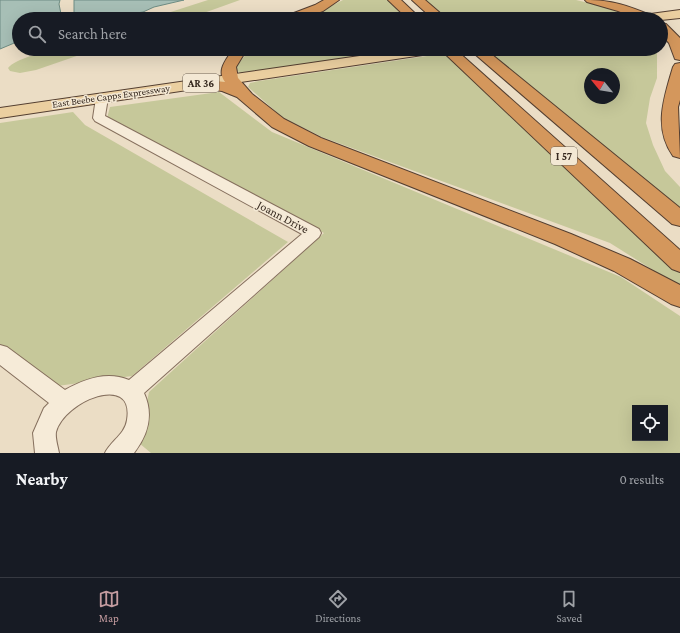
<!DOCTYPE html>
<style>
body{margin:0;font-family:"Crimson Pro",serif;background:#20242c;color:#f1f3f6}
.controls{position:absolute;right:12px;bottom:12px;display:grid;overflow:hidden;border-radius:0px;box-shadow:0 4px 16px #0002}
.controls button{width:36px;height:36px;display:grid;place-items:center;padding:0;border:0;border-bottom:1px solid #363941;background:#171b24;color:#f1f3f6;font:20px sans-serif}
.compass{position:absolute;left:584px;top:68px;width:36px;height:36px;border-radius:50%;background:#171b24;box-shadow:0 4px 16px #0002;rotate:300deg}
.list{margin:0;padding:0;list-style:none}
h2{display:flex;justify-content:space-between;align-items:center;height:52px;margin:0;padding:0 16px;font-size:17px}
h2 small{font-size:13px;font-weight:400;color:#9ea1a6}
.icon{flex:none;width:22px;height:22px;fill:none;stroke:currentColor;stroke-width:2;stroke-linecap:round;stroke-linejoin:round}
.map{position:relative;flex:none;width:680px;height:453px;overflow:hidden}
.search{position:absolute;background:#171b24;box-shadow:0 4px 16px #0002;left:12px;right:12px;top:12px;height:44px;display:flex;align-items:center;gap:10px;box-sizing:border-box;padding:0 14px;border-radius:22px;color:#9ea1a6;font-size:15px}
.sheet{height:124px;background:#171b24}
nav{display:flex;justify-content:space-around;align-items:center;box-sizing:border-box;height:56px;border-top:1px solid #363941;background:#171b24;font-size:11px;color:#9ea1a6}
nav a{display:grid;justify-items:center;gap:2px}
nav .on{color:#c59ca0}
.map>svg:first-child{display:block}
.green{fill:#c6c89a;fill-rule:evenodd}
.water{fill:#a7bfb6;stroke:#6e8c83}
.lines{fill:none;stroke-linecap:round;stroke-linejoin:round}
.minor-casing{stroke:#856f5d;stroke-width:2}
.major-casing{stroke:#533e30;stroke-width:2}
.highway-casing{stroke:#533e30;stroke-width:2}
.minor{fill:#f6ebd8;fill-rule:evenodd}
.major{fill:#ebcfa0;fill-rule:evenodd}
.highway{fill:#d4975c;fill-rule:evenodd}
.labels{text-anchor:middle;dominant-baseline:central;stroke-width:3;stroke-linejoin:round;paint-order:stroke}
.far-street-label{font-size:10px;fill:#36291f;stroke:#f3e8d4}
.shield{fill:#f3e8d4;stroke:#6f6255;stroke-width:1}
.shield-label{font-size:11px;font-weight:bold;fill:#36291f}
.street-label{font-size:12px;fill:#36291f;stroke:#f3e8d4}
</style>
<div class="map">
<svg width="680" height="453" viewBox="0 0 680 453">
<rect width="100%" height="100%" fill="#ebddc5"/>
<g class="green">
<polygon points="208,0 240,0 187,19 149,19"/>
<polygon points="343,0 388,0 409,19 305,19"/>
<polygon points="425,0 576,0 618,10 631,16 630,18 623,19 446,19"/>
<path d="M55 49H97L36 70 20 73 10 71 8 68C16 58 43 53 55 49Z"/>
<polygon points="250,49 412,49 243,74 237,71 237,66"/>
<path d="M482 49H657V78L650 98 646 123 653 145 665 171 680 187V210ZM590 74H614V98H590Z"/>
<polygon points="447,53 680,271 680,287 610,243 322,137 282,117 248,87 250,83 259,81"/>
<path d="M219 92 272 132 621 277 680 316V453H151L139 443 149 392 324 233 107 118 110 107ZM635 408H665V438H635Z"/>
<polygon points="73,112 85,125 288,242 132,376 57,386 0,344 0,123"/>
</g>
<g class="water">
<polygon points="0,0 60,0 59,4 62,19 19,19 19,41 0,49"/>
<polygon points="74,0 184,0 154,7 143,12 101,19 78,19 74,14"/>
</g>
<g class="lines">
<defs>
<path id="minor" d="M102 94 106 96 108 98 105 116 319 229 321 233 319 237 144 393C154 415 148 435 134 453H105C111 441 125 434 127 420 135 372 64 401 56 432 55 438 58 447 59 453H35L33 433 44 408 49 403 0 365V345L7 347 65 390C85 379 107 371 129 380L302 234 95 121 93 118 96 98 98 96Z"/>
<g id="major">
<polygon points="680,10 680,18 661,20 637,19 639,16 643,15"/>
<polygon points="408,49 443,49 441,52 436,53 0,118 0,108"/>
</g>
<g id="highway">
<polygon points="324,0 339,0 323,11 301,19 284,19 286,16 315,5"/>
<polygon points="388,0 401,0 421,19 408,19"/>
<polygon points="412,0 425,0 447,19 433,19"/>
<path d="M585 0C613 0 628 6 653 16L655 19H638L618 11 587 2Z"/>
<polygon points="661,23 666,24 680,38 680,60 675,59 669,43 661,34"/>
<path d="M233 49H247L236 67 238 78 252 94 284 119 321 138 571 234 630 259 680 285V307L671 304 614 271 555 244 309 146 272 127 237 97 222 91 191 87 189 84 191 81 197 79 225 82C216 70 227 59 233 49Z"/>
<polygon points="440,49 455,49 680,250 680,272 672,269"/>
<polygon points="469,49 485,49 680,208 680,226 672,224"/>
<path d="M680 63V100L678 107 680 158 673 156C653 127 664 98 673 67L675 64Z"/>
</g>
</defs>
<use href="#minor" class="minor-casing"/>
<use href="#major" class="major-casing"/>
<use href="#highway" class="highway-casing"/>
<use href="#minor" class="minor"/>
<use href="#major" class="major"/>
<use href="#highway" class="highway"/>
</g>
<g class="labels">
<g class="far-street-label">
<text transform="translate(111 96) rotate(-8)">East Beebe Capps Expressway</text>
</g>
<g class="shield">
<rect x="183" y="74" width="36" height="18" rx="3"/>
<rect x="551" y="147" width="26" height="18" rx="3"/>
</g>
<g class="shield-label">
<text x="201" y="83">AR 36</text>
<text x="564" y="156">I 57</text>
</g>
<g class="street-label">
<text transform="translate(283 217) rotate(28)">Joann Drive</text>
</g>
</g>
</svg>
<div class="controls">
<button><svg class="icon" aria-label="locate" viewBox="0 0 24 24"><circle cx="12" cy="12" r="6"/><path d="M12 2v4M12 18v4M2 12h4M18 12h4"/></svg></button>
</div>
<svg class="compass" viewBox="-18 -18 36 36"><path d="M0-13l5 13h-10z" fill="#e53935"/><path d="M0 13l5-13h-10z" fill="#9ea1a6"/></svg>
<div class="search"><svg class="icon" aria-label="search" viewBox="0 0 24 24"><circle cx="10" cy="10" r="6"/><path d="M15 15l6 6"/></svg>Search here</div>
</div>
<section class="sheet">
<h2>Nearby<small>0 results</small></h2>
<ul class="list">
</ul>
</section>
<nav>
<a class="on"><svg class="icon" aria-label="map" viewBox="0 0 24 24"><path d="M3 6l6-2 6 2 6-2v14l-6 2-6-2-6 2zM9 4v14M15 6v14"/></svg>Map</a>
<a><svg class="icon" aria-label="directions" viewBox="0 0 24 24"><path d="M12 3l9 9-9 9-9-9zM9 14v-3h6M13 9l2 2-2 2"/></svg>Directions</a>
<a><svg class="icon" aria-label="saved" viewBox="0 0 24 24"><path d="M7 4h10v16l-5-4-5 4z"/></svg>Saved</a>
</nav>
